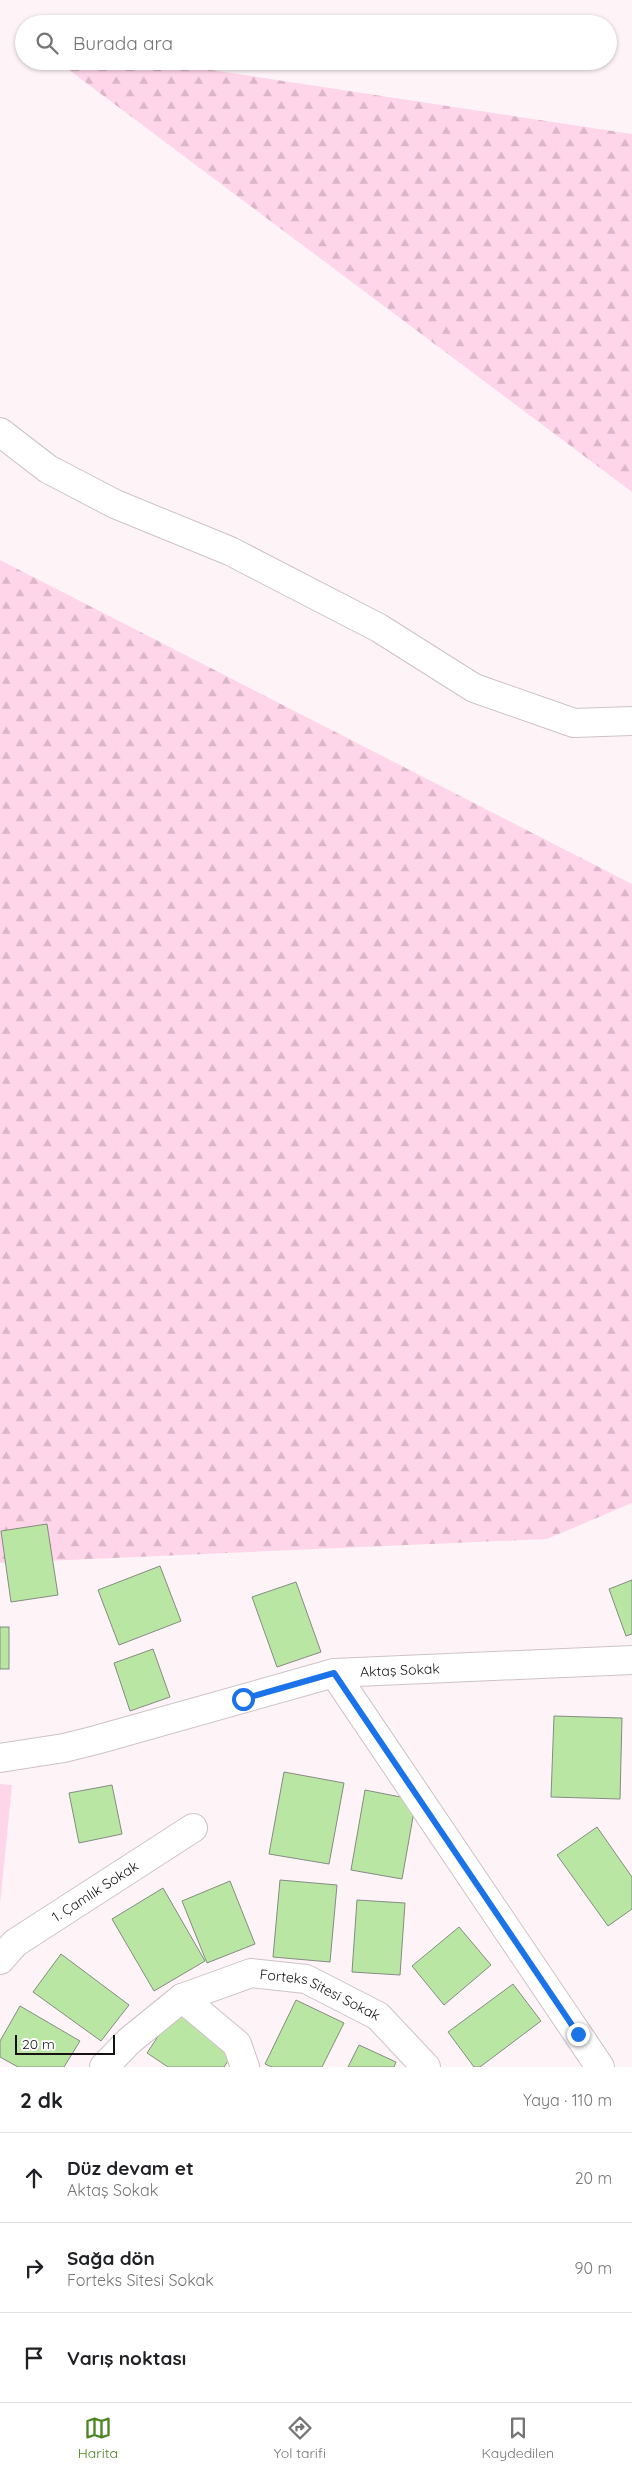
<!DOCTYPE html>
<html lang="tr">
<meta charset="utf-8">
<style>
body{margin:0;font-family:Quicksand,sans-serif;background:#f2f2f2;color:#202124}
.scale{position:absolute;left:15px;bottom:12px;width:100px;box-sizing:border-box;padding-left:5px;border:2px solid #161214;border-top:0;font-size:14px;line-height:18px;white-space:nowrap;color:#161214;-webkit-text-stroke:4px #fff;paint-order:stroke}
.stop{position:absolute;width:15px;height:15px;margin:-11px;border:4px solid #1a73e8;border-radius:50%;background:#fff}
.stop.end{background:#1a73e8;border-color:#fff;box-shadow:0 1px 5px #0008}
.list{margin:0;padding:0;list-style:none}
h2{display:flex;justify-content:space-between;align-items:center;height:65px;margin:0;padding:0 20px;font-size:21px}
h2 small{font-size:16px;font-weight:400;color:#757577}
.list li{display:grid;grid-template-columns:32px 1fr auto;gap:15px;align-items:center;box-sizing:border-box;height:90px;padding:0 20px;border-top:1px solid #e0e0e0}
.list b{display:block;font-size:19px;white-space:nowrap}
.list p{margin:0;font-size:16px;white-space:nowrap;color:#757577}
.list em{font-size:16px;font-style:normal;color:#757577}
.icon{flex:none;width:28px;height:28px;fill:none;stroke:currentColor;stroke-width:2;stroke-linecap:round;stroke-linejoin:round}
.map{position:relative;flex:none;width:632px;height:2067px;overflow:hidden}
.search{position:absolute;background:#fff;box-shadow:0 1px 4px #0004;left:15px;right:15px;top:15px;height:55px;display:flex;align-items:center;gap:12px;box-sizing:border-box;padding:0 18px;border-radius:28px;color:#757577;font-size:19px}
.sheet{height:335px;background:#fff}
nav{display:flex;justify-content:space-around;align-items:center;box-sizing:border-box;height:70px;border-top:1px solid #e0e0e0;background:#fff;font-size:14px;color:#757577}
nav a{display:grid;justify-items:center;gap:2px}
nav .on{color:#4a8522}
.map>svg:first-child{display:block}
.grass{fill:#ffd5e9}
.forest{fill:url(#forest-firs)}
.building{fill:#bae6a4;stroke:#858b82}
.lines{fill:none;stroke-linecap:round;stroke-linejoin:round}
.minor-casing{stroke:#cec2c7;stroke-width:30}
.tertiary-casing{stroke:#cec2c7;stroke-width:30}
.minor{stroke:#fff;stroke-width:28}
.tertiary{stroke:#fff;stroke-width:28}
.route{stroke:#1a73e8;stroke-width:6}
.labels{text-anchor:middle;dominant-baseline:central;stroke-width:4.5;stroke-linejoin:round;paint-order:stroke}
.street-label{font-size:14px;fill:#161214;stroke:#fff}
</style>
<div class="map">
<svg width="632" height="2067" viewBox="0 0 632 2067">
<defs>
<pattern id="forest-firs" width="22" height="20" patternUnits="userSpaceOnUse" patternTransform="scale(1.25)"><rect width="22" height="20" fill="#ffd5e9"/><path d="M5 1l3.5 6h-7zM16 11l3.5 6h-7z" fill="#dab6c7"/></pattern>
</defs>
<rect width="100%" height="100%" fill="#fef4f8"/>
<polygon class="grass" points="0,1784 12,1785 0,1904"/>
<g class="forest">
<polygon points="57,61 152,61 632,134 632,492"/>
<polygon points="0,560 632,884 632,1503 547,1539 0,1563"/>
</g>
<g class="building">
<polygon points="47,1524 58,1595 11,1602 1,1531"/>
<polygon points="160,1566 181,1621 119,1645 98,1590"/>
<polygon points="632,1580 632,1634 626,1636 609,1589"/>
<polygon points="296,1582 321,1652 277,1667 252,1597"/>
<rect x="0" y="1627" width="9" height="42"/>
<polygon points="153,1649 170,1697 130,1711 114,1663"/>
<polygon points="554,1716 622,1718 620,1799 551,1797"/>
<polygon points="284,1772 344,1783 329,1864 269,1854"/>
<polygon points="112,1785 122,1834 79,1843 69,1793"/>
<polygon points="365,1790 416,1800 402,1879 351,1870"/>
<polygon points="597,1827 632,1877 632,1909 608,1926 557,1855"/>
<polygon points="280,1880 337,1885 330,1962 273,1957"/>
<polygon points="230,1881 255,1944 207,1963 182,1901"/>
<polygon points="163,1888 205,1961 154,1991 112,1919"/>
<polygon points="357,1900 405,1903 400,1975 352,1972"/>
<polygon points="459,1927 491,1965 444,2005 412,1966"/>
<polygon points="61,1954 129,2005 101,2041 33,1992"/>
<polygon points="513,1984 541,2021 480,2067 474,2067 448,2032"/>
<polygon points="296,2000 344,2023 322,2067 272,2067 265,2064"/>
<polygon points="20,2006 80,2041 64,2067 18,2067 0,2057 0,2041"/>
<polygon points="176,2009 236,2049 224,2067 168,2067 147,2053"/>
<polygon points="359,2045 396,2062 394,2067 348,2067"/>
</g>
<g class="lines">
<defs>
<g id="minor">
<polyline points="0,432 48,469 115,504 230,551 379,628 474,688 574,723 632,721"/>
<polyline points="334,1673 600,2067"/>
<path id="s1" d="M0 1758 64 1748 96 1740 334 1673 632 1660"/>
<polyline points="182,1998 237,2044 245,2067"/>
<path id="s2" d="M104 2067 129 2041 182 1998 251 1973 306 1979 378 2016 426 2067"/>
</g>
<g id="tertiary">
<path id="s3" d="M0 1960 15 1943 193 1828"/>
</g>
</defs>
<use href="#minor" class="minor-casing"/>
<use href="#tertiary" class="tertiary-casing"/>
<use href="#minor" class="minor"/>
<use href="#tertiary" class="tertiary"/>
</g>
<g class="lines">
<polyline class="route" points="243,1699 334,1673 578,2034"/>
</g>
<g class="labels">
<g class="street-label">
<text stroke="none"><textPath href="#s1" startOffset="411">Aktaş Sokak</textPath></text>
<text stroke="none"><textPath href="#s3" startOffset="118">1. Çamlık Sokak</textPath></text>
<text stroke="none"><textPath href="#s2" startOffset="251">Forteks Sitesi Sokak</textPath></text>
</g>
</g>
</svg>
<div class="scale">20 m</div>
<div class="stop" style="left:243px;top:1699px"></div>
<div class="stop end" style="left:578px;top:2034px"></div>
<div class="search"><svg class="icon" aria-label="search" viewBox="0 0 24 24"><circle cx="10" cy="10" r="6"/><path d="M15 15l6 6"/></svg>Burada ara</div>
</div>
<section class="sheet">
<h2>2 dk<small>Yaya · 110 m</small></h2>
<ul class="list">
<li><svg class="icon" aria-label="ahead" viewBox="0 0 24 24"><path d="M12 20V5M6 11l6-6 6 6"/></svg><div><b>Düz devam et</b><p>Aktaş Sokak</p></div><em>20 m</em></li>
<li><svg class="icon" aria-label="right" viewBox="0 0 24 24"><path d="M7 20v-9h11M14 6l5 5-5 5"/></svg><div><b>Sağa dön</b><p>Forteks Sitesi Sokak</p></div><em>90 m</em></li>
<li><svg class="icon" aria-label="arrive" viewBox="0 0 24 24"><path d="M6 21V4h12l-3 4 3 4H6"/></svg><div><b>Varış noktası</b></div></li>
</ul>
</section>
<nav>
<a class="on"><svg class="icon" aria-label="map" viewBox="0 0 24 24"><path d="M3 6l6-2 6 2 6-2v14l-6 2-6-2-6 2zM9 4v14M15 6v14"/></svg>Harita</a>
<a><svg class="icon" aria-label="directions" viewBox="0 0 24 24"><path d="M12 3l9 9-9 9-9-9zM9 14v-3h6M13 9l2 2-2 2"/></svg>Yol tarifi</a>
<a><svg class="icon" aria-label="saved" viewBox="0 0 24 24"><path d="M7 4h10v16l-5-4-5 4z"/></svg>Kaydedilen</a>
</nav>
